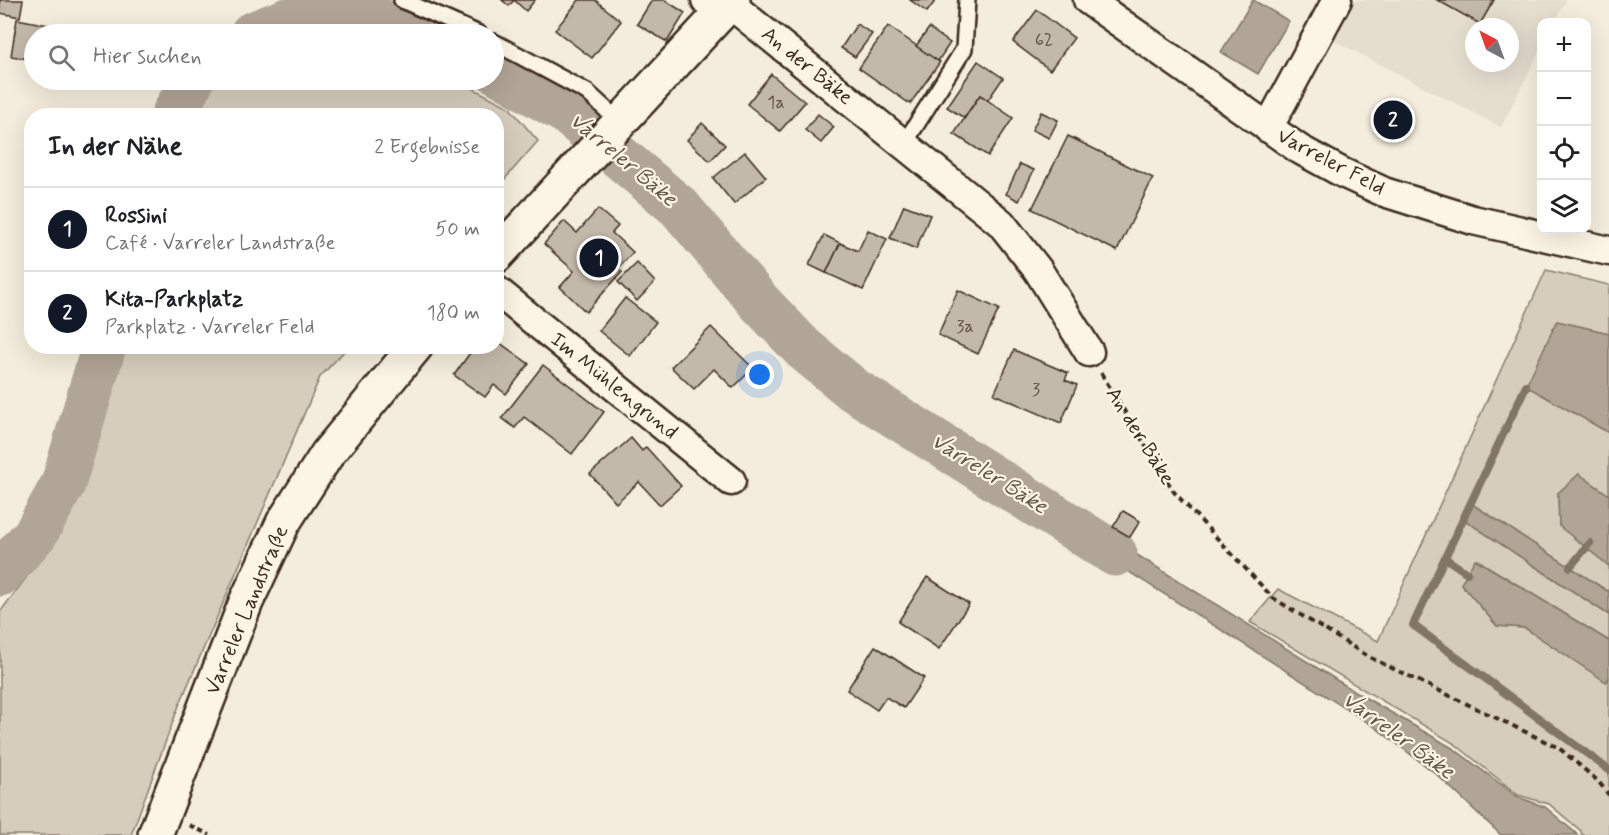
<!DOCTYPE html>
<html lang="de">
<meta charset="utf-8">
<style>
body{margin:0;font-family:Mynerve,sans-serif;background:#f2f2f2;color:#202124}
.controls{position:absolute;right:18px;top:18px;display:grid;overflow:hidden;border-radius:12px;box-shadow:0 6px 24px #0002}
.controls button{width:54px;height:54px;display:grid;place-items:center;padding:0;border:0;border-bottom:2px solid #e0e0e0;background:#fff;color:#202124;font:30px sans-serif}
.compass{position:absolute;left:1465px;top:18px;width:54px;height:54px;border-radius:50%;background:#fff;box-shadow:0 6px 24px #0002;rotate:319deg}
.you{position:absolute;left:760px;top:375px;width:21px;height:21px;margin:-15px;border:4px solid #fff;border-radius:50%;background:#1a73e8;box-shadow:0 0 0 9px #1a73e833}
.badge{display:grid;place-items:center;width:39px;height:39px;border-radius:50%;background:#111827;color:#fff;font-size:20px;font-weight:700}
.pin{position:absolute;translate:-50% -50%;border:3px solid #fff;box-shadow:0 2px 6px #0006}
.list{margin:0;padding:0;list-style:none}
h2{display:flex;justify-content:space-between;align-items:center;height:78px;margin:0;padding:0 24px;font-size:26px}
h2 small{font-size:20px;font-weight:400;color:#757577}
.list li{display:grid;grid-template-columns:39px 1fr auto;gap:18px;align-items:center;box-sizing:border-box;height:84px;padding:0 24px;border-top:2px solid #e0e0e0}
.list b{display:block;font-size:22px;white-space:nowrap}
.list p{margin:0;font-size:20px;white-space:nowrap;color:#757577}
.list em{font-size:20px;font-style:normal;color:#757577}
.icon{flex:none;width:33px;height:33px;fill:none;stroke:currentColor;stroke-width:2;stroke-linecap:round;stroke-linejoin:round}
.map{position:relative;flex:none;width:1609px;height:835px;overflow:hidden}
.search{position:absolute;background:#fff;box-shadow:0 6px 24px #0002;left:24px;top:24px;width:480px;height:66px;display:flex;align-items:center;gap:15px;box-sizing:border-box;padding:0 21px;border-radius:33px;color:#757577;font-size:22px}
.panel{position:absolute;background:#fff;box-shadow:0 6px 24px #0002;left:24px;top:108px;width:480px;height:246px;border-radius:24px}
.map>svg:first-child{display:block}
.built{fill:#e5ddce;fill-rule:evenodd}
.green{fill:#d6cdbd;stroke:#887c6e;stroke-width:1.5}
.water{fill:#b0a596;stroke:#817466;stroke-width:1.5}
.lines{fill:none;stroke-linecap:round;stroke-linejoin:round}
.stream{stroke:#817466;stroke-width:8}
.river{stroke:#b0a596;stroke-width:45}
.building{fill:#c3b9aa;stroke:#3b2a1e;stroke-width:1.5}
.service-casing{stroke:#3b2a1e;stroke-width:20}
.minor-casing{stroke:#3b2a1e;stroke-width:33}
.secondary-casing{stroke:#3b2a1e;stroke-width:38}
.path{stroke:#3b2a1e;stroke-width:4;stroke-dasharray:6 4.5;stroke-linecap:butt}
.service{stroke:#fcf5e5;stroke-width:15}
.minor{stroke:#fcf5e5;stroke-width:28}
.secondary{stroke:#fcf5e5;stroke-width:33}
.labels{text-anchor:middle;dominant-baseline:central;stroke-width:4.5;stroke-linejoin:round;paint-order:stroke}
.number-label{font-size:18px;fill:#5d4e41}
.street-label{font-size:21px;fill:#3b2a1e;stroke:#fcf5e5}
.water-label{font-size:22px;font-style:italic;fill:#645548;stroke:#fcf5e5}
</style>
<div class="map">
<svg width="1609" height="835" viewBox="0 0 1609 835">
<rect width="100%" height="100%" fill="#f4eddd"/>
<filter id="ink" filterUnits="userSpaceOnUse"><feTurbulence type="fractalNoise" baseFrequency=".0167" numOctaves="2"/><feDisplacementMap in="SourceGraphic" scale="12" xChannelSelector="R" yChannelSelector="G"/><feConvolveMatrix kernelMatrix="1 2 1 2 8 2 1 2 1" color-interpolation-filters="sRGB"/></filter>
<g filter="url(#ink)">
<path class="built" d="M1349 0H1566L1555 22H1542L1541 48 1501 127 1329 38ZM1474 27H1510V63H1474Z"/>
<g class="green">
<polygon points="214,80 457,80 509,107 538,141 497,188 496,116 192,115 197,102"/>
<polygon points="1546,270 1609,285 1609,333 1557,321 1527,385 1609,433 1609,495 1579,474 1558,493 1559,526 1609,566 1609,592 1472,504 1463,519 1609,615 1609,641 1476,559 1461,584 1497,626 1525,628 1606,681 1609,678 1609,835 1582,835 1581,831 1549,804 1518,795 1455,744 1250,622 1278,589 1378,641"/>
<polygon points="123,347 348,347 320,377 178,708 131,835 0,835 0,612 58,536 98,430"/>
</g>
<g class="water">
<polygon points="1253,0 1289,21 1258,74 1221,52"/>
<polygon points="1557,321 1609,333 1609,433 1526,386"/>
<polygon points="1579,474 1609,495 1609,566 1559,526 1558,493"/>
<polygon points="1472,504 1609,592 1609,615 1463,519"/>
<polygon points="1083,521 1359,694 1454,749 1518,797 1545,807 1578,835 1501,835 1435,773 1372,725 1075,538 1063,522"/>
<polygon points="1475,559 1609,641 1609,678 1606,682 1525,628 1497,626 1461,584"/>
</g>
<g class="lines">
<g class="stream">
<polyline points="1526,386 1413,625 1609,770"/>
<polyline points="1445,558 1467,573"/>
<polyline points="1570,567 1590,543"/>
</g>
<g class="river">
<polyline points="252,34 288,20 365,15 418,34"/>
<polyline points="494,70 566,112 679,207 759,302 804,349 854,390 1115,554"/>
<polyline points="173,116 192,80"/>
<polyline points="0,574 36,533 63,484 104,346"/>
</g>
</g>
<g class="building">
<polygon points="0,0 23,0 20,17 0,13"/>
<polygon points="502,0 535,0 526,11 514,0 509,6"/>
<polygon points="579,0 595,0 621,21 592,58 555,30"/>
<polygon points="652,0 665,0 685,13 667,42 637,24"/>
<polygon points="910,0 936,0 927,12"/>
<polygon points="1437,0 1494,0 1480,24"/>
<polygon points="1037,10 1074,38 1050,70 1013,42"/>
<polygon points="17,19 64,28 63,34 34,34 34,60 11,56"/>
<polygon points="857,24 872,34 855,57 841,48"/>
<polygon points="888,26 940,62 910,104 859,68"/>
<polygon points="929,28 950,43 938,61 916,46"/>
<polygon points="978,61 1003,78 988,100 980,95 964,118 947,107"/>
<polygon points="771,74 805,102 780,131 747,104"/>
<polygon points="980,95 1013,118 988,156 954,134"/>
<polygon points="1041,112 1058,120 1049,138 1032,130"/>
<polygon points="818,114 834,127 821,143 805,130"/>
<polygon points="702,123 725,145 710,161 687,140"/>
<polygon points="1068,136 1153,178 1117,251 1032,209"/>
<polygon points="745,152 766,177 734,204 713,178"/>
<polygon points="1020,164 1034,170 1019,201 1006,194"/>
<polygon points="904,205 930,215 916,249 890,238"/>
<polygon points="598,209 618,226 612,233 633,252 618,269 622,272 586,312 560,287 574,271 544,244 564,221 577,233"/>
<polygon points="868,230 887,239 863,290 826,273 840,243 858,251"/>
<polygon points="824,235 840,243 826,273 809,265"/>
<polygon points="637,263 655,282 637,301 618,282"/>
<polygon points="958,290 999,309 978,354 938,335"/>
<polygon points="625,298 656,322 630,356 599,331"/>
<polygon points="711,327 753,368 733,388 714,369 694,389 671,367"/>
<polygon points="496,340 529,364 506,394 494,385 485,397 454,375 475,346 496,346"/>
<polygon points="1014,350 1068,373 1065,380 1077,385 1061,423 994,394"/>
<polygon points="543,365 604,412 572,454 524,417 515,428 502,418"/>
<polygon points="631,438 642,451 646,447 681,486 660,505 639,482 616,503 590,474"/>
<polygon points="1123,511 1140,521 1130,537 1113,527"/>
<polygon points="927,577 969,604 939,649 898,622"/>
<polygon points="875,646 924,678 904,708 886,697 877,710 847,690"/>
</g>
<g class="lines">
<defs>
<g id="service">
<polyline points="402,0 479,34"/>
<polyline points="494,42 587,92 623,125"/>
<polyline points="904,144 964,49 967,0"/>
</g>
<g id="minor">
<polyline points="706,0 708,3 730,4 1001,223 1038,270 1089,352"/>
<polyline points="1088,0 1299,149 1343,173 1384,192 1473,220 1609,251"/>
<polyline points="1268,128 1337,0"/>
<polyline points="496,290 731,481"/>
</g>
<g id="secondary">
<polyline points="496,256 733,0"/>
<polyline points="155,835 246,602 283,523 328,453 416,346"/>
</g>
</defs>
<use href="#service" class="service-casing"/>
<use href="#minor" class="minor-casing"/>
<use href="#secondary" class="secondary-casing"/>
<g class="path">
<polyline points="1101,373 1174,492 1273,598 1371,658 1559,748 1598,781 1609,795"/>
<polyline points="189,825 210,835"/>
</g>
<use href="#service" class="service"/>
<use href="#minor" class="minor"/>
<use href="#secondary" class="secondary"/>
</g>
</g>
<g class="labels">
<g class="number-label">
<text x="1044" y="40">62</text>
<text x="776" y="103">1a</text>
<text x="965" y="327">3a</text>
<text x="1036" y="390">3</text>
</g>
<g class="street-label">
<text transform="translate(807 66) rotate(39)">An der Bäke</text>
<text transform="translate(1331 162) rotate(28)">Varreler Feld</text>
<text transform="translate(614 386) rotate(39)">Im Mühlengrund</text>
<text transform="translate(1140 436) rotate(58)">An der Bäke</text>
<text transform="translate(247 610) rotate(-67)">Varreler Landstraße</text>
</g>
<g class="water-label">
<text transform="translate(623 160) rotate(40)">Varreler Bäke</text>
<text transform="translate(989 474) rotate(32)">Varreler Bäke</text>
<text transform="translate(1398 736) rotate(36)">Varreler Bäke</text>
</g>
</g>
</svg>
<div class="controls">
<button>+</button>
<button>−</button>
<button><svg class="icon" aria-label="locate" viewBox="0 0 24 24"><circle cx="12" cy="12" r="6"/><path d="M12 2v4M12 18v4M2 12h4M18 12h4"/></svg></button>
<button><svg class="icon" aria-label="layers" viewBox="0 0 24 24"><path d="M12 4l9 5-9 5-9-5zM3 14l9 5 9-5"/></svg></button>
</div>
<svg class="compass" viewBox="-18 -18 36 36"><path d="M0-13l5 13h-10z" fill="#e53935"/><path d="M0 13l5-13h-10z" fill="#757577"/></svg>
<div class="you"></div>
<div class="pin badge" style="left:599px;top:258px">1</div>
<div class="pin badge" style="left:1393px;top:120px">2</div>
<div class="search"><svg class="icon" aria-label="search" viewBox="0 0 24 24"><circle cx="10" cy="10" r="6"/><path d="M15 15l6 6"/></svg>Hier suchen</div>
<section class="panel">
<h2>In der Nähe<small>2 Ergebnisse</small></h2>
<ul class="list">
<li><span class="badge">1</span><div><b>Rossini</b><p>Café · Varreler Landstraße</p></div><em>50 m</em></li>
<li><span class="badge">2</span><div><b>Kita-Parkplatz</b><p>Parkplatz · Varreler Feld</p></div><em>180 m</em></li>
</ul>
</section>
</div>
